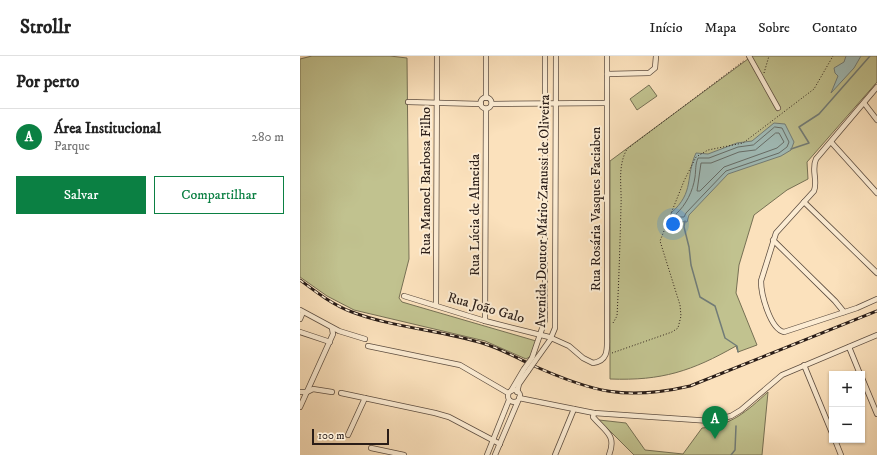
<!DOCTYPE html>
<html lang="pt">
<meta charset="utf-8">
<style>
body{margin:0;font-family:"IM FELL DW Pica",serif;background:#f6f6f6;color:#222}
.controls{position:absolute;right:12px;bottom:12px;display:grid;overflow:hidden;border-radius:0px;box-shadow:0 1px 3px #0004}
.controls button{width:36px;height:36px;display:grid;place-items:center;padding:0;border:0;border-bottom:1px solid #e0e0e0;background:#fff;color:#222;font:20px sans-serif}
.scale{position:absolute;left:12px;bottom:10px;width:77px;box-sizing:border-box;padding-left:4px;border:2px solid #2a1d18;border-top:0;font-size:11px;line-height:14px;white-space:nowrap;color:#2a1d18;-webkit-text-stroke:3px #fcecd3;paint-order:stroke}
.you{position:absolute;left:373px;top:168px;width:14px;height:14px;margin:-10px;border:3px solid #fff;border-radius:50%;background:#1a73e8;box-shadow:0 0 0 6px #1a73e833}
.badge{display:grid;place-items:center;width:26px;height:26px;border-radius:50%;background:#0b8043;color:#fff;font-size:13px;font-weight:700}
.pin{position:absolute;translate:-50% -33px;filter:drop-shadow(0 1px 2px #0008)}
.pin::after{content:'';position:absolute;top:21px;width:14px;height:12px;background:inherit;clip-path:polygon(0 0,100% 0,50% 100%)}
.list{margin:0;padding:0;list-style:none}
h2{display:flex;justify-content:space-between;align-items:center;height:52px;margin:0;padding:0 16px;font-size:17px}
h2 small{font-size:13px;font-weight:400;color:#767676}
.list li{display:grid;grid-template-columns:26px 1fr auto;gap:12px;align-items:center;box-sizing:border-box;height:56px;padding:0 16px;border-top:1px solid #e0e0e0}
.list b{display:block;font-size:15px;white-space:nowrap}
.list p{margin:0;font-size:13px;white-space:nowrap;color:#767676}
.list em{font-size:13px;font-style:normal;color:#767676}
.actions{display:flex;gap:8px;padding:12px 16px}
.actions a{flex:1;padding:9px 0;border:1px solid #0b8043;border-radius:0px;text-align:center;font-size:14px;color:#0b8043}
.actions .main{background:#0b8043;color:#fff}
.map{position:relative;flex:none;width:577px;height:399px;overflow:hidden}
header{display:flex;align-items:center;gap:24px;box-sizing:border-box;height:56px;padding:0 20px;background:#fff;border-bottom:1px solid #e0e0e0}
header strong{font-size:19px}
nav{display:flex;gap:22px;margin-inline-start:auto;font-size:14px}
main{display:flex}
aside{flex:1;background:#fff}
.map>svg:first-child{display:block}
.green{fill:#c1c28f;stroke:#767054}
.water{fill:#a0bcb8;stroke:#717c78}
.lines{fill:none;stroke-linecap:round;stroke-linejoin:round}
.shore{stroke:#656c68;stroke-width:1}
.stream{stroke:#717c78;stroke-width:1.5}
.minor-casing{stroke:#5e4e41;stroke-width:6}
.path{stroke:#2a1d18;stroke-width:1;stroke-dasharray:1 2;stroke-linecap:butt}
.minor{stroke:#fcecd3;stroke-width:4.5}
.rail-casing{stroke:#2a1d18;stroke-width:3}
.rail{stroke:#fcecd3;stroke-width:1.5;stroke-dasharray:4.5;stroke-linecap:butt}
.minor-bridge-casing{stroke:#5e4e41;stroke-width:6;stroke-linecap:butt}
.minor-bridge{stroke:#fcecd3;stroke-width:4.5}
.labels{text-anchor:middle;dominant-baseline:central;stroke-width:4;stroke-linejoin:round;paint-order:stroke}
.street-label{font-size:14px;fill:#2a1d18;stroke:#fcecd3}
</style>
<header>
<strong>Strollr</strong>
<nav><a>Início</a><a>Mapa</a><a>Sobre</a><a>Contato</a></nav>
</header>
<main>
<aside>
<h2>Por perto<small></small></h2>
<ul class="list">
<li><span class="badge">A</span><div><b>Área Institucional</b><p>Parque</p></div><em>280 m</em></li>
</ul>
<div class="actions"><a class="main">Salvar</a><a>Compartilhar</a></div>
</aside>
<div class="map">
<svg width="577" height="399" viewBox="0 0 577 399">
<rect width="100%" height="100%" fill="#fbe1bc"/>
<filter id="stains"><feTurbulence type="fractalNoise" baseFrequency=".005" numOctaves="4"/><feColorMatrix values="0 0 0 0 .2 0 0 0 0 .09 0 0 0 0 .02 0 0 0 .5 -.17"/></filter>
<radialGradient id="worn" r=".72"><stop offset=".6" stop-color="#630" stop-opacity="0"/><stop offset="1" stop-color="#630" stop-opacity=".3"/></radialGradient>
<g class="green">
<polygon points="12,0 90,0 107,2 109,203 99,242 102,246 236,285 231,300 226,303 185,285 54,254 27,240 0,221 0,3"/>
<path d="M452 0H577V26L507 106 508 123 487 134 454 159 439 209 436 237 457 289 438 296 436 290C392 315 362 325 310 323V105Z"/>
<polygon points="349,29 357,40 337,54 330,43"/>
<path d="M468 336 462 399H334L299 364 326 367 345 394 383 398 402 372C431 370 447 355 468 336Z"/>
</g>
<g class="water">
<polygon points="546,0 561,0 554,12 531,37 538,20 535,17 534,12 544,6"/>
<path d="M474 67 485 68 494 86 491 94 481 100 428 118 389 159 387 166 373 165 371 157C395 136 385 121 396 97L408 98 437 87 452 85Z"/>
</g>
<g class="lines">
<g class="shore">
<path d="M475 71 482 72 489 86 487 91 479 97 426 115 386 157 384 161H377L376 158C386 149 393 135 395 121 396 114 395 109 398 102H409L438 91 453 89Z"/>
<polygon points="476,77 479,77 484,86 477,92 424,111 400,135 397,135 401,107 411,107 439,96 455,94"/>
</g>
<g class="stream">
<polyline points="491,93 509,87 499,71 519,58 570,0"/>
<polyline points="385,165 384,171 389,191 391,209 400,241 415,250 425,282 437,290 438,296"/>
<polyline points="431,399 435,394 436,370"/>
</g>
<defs>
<g id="minor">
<polyline points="449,0 478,52"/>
<polyline points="307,18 349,17 355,12 356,0"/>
<path d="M577 31 516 103C511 114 518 124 514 135L476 177 461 225C461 238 470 273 484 276L557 252 577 243"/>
<circle cx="186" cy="47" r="5.5"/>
<polyline points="186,42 186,0"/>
<polyline points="108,46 181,48"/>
<polyline points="564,47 577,64"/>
<polyline points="192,48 306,47"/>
<polyline points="531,86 577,137"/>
<polyline points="504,146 577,217"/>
<polyline points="473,184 535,245 544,256"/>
<path d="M104 240 185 265 249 281 269 290 283 302 293 307C309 305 307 292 307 280V0"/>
<polyline points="136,249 137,0"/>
<polyline points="0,254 39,275 65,283"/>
<polyline points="0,263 3,256"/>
<polyline points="185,265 186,53"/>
<polyline points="0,276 30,286"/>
<polyline points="68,290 160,309 208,337"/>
<polyline points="549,291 560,318"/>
<polyline points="232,302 245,264 245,0"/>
<polyline points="235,305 250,284 255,272 256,0"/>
<polyline points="504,309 532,377"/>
<polyline points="562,322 577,358"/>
<circle cx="214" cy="340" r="6"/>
<polyline points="211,335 224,313"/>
<polyline points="0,336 7,336 13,333 32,336"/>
<polyline points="217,336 219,328 228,315"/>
<polyline points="41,337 135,357 149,361 200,388"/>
<polyline points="219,342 294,357 411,365 431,360 441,354 482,319 577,279"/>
<polyline points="0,351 33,278 32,272"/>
<path d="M294 357 293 361C305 375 317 379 309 399"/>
<polyline points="48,379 65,342"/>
<polyline points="535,384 541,399"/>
<polyline points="71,392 104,399"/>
<polyline points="187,399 209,344"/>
<polyline points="195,399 218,345"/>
<polyline points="255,399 274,353"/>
</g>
</defs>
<use href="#minor" class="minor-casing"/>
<g class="path">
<polyline points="464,17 469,0"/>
<path d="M313 267 317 260C319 223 320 187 321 150 322 131 317 111 327 93L445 4"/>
<polyline points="312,297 372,276 378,272 381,260 380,249 360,185 384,125 396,101 408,94 443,87 514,33 533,0"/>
</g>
<use href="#minor" class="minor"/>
<defs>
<path id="rail" d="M0 224C16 236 33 249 52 256 94 272 142 274 185 288 201 293 217 302 232 309 292 336 325 345 390 330L577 255"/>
</defs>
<use href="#rail" class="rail-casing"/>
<use href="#rail" class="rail"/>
<defs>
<g id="minor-bridge">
<polyline points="224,313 232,302"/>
<polyline points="228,315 235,305"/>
</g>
</defs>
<use href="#minor-bridge" class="minor-bridge-casing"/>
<use href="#minor-bridge" class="minor-bridge"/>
</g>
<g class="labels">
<g class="street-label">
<text transform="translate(126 125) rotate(-90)">Rua Manoel Barbosa Filho</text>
<text transform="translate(296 153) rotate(-90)">Rua Rosária Vasques Faciaben</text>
<text transform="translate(243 155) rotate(-89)">Avenida Doutor Mário Zanussi de Oliveira</text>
<text transform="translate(175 159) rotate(-90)">Rua Lúcia de Almeida</text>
<text transform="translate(186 252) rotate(16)">Rua João Galo</text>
</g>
</g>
<rect width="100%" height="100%" filter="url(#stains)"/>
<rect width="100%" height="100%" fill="url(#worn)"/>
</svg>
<div class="controls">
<button>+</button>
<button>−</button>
</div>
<div class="scale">100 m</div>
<div class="you"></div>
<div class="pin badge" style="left:415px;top:383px">A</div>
</div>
</main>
